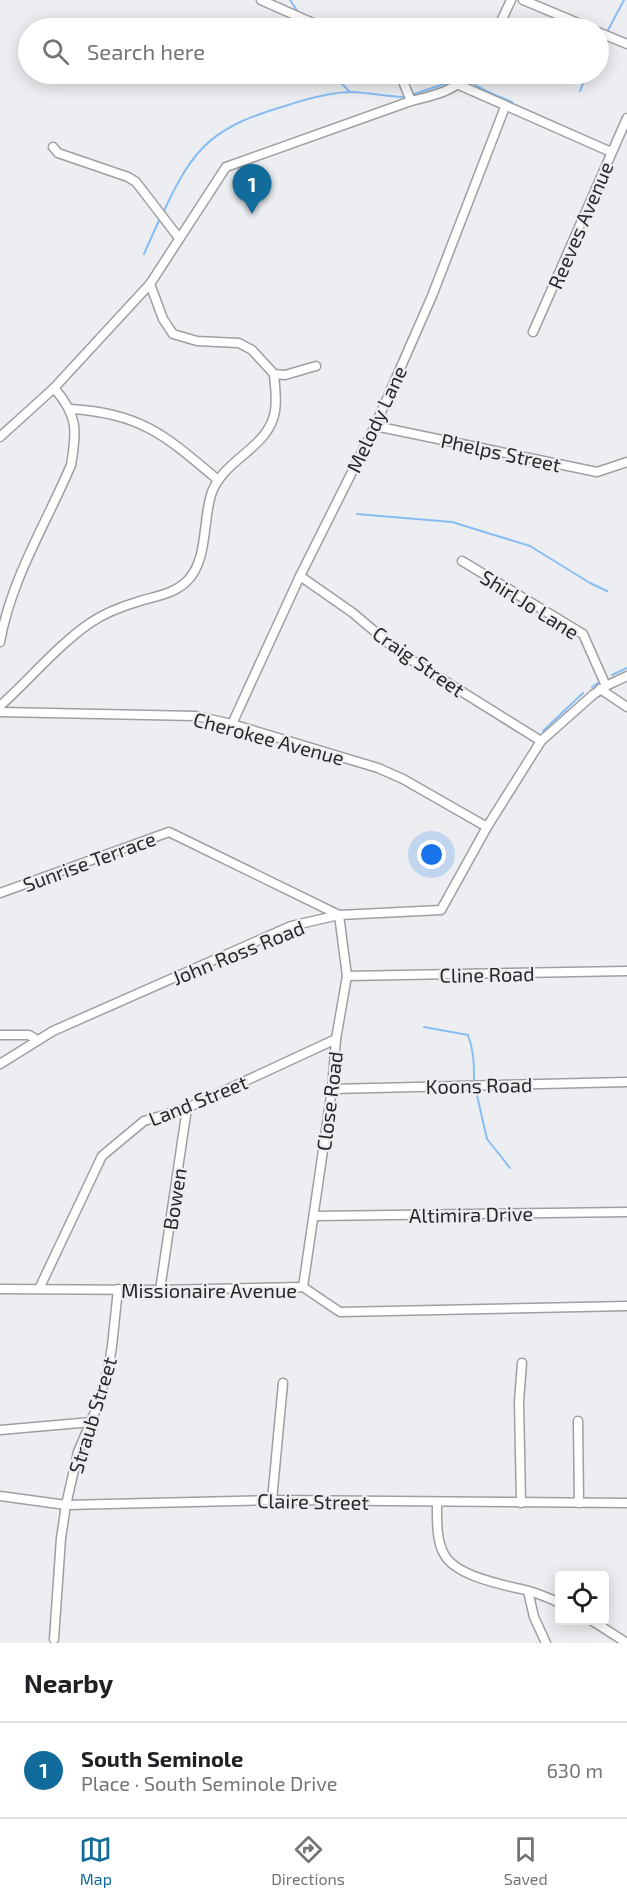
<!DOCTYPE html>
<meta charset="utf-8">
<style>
body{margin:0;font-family:"Exo 2",sans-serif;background:#f6f6f6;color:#202124}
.controls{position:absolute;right:18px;bottom:18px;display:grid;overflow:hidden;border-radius:6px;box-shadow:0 3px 15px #0003}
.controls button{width:54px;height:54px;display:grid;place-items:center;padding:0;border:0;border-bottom:2px solid #e0e0e0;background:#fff;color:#202124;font:30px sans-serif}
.you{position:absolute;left:432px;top:855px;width:21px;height:21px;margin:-15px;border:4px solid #fff;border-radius:50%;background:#1a73e8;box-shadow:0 0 0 9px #1a73e833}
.badge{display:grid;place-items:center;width:39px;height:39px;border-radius:50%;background:#116c9b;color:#fff;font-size:20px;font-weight:700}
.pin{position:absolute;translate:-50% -50px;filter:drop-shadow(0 2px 3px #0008)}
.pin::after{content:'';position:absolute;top:32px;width:21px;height:18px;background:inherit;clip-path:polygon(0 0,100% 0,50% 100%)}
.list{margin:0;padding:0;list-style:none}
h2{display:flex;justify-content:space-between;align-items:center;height:78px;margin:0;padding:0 24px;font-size:26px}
h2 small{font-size:20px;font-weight:400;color:#757577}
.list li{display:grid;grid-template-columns:39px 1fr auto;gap:18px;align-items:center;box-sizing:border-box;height:96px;padding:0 24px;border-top:2px solid #e0e0e0}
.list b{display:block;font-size:22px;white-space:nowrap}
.list p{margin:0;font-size:20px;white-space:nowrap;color:#757577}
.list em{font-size:20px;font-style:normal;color:#757577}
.icon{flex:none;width:33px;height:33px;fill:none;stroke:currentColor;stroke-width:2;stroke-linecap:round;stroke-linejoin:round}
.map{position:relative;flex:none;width:627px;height:1643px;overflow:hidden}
.search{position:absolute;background:#fff;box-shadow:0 3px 15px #0003;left:18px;right:18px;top:18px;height:66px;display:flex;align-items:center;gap:15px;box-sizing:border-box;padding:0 21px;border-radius:33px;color:#757577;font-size:22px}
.sheet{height:174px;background:#fff}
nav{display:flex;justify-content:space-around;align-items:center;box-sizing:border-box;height:84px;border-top:2px solid #e0e0e0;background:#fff;font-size:16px;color:#757577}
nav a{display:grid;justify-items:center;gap:3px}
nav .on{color:#116c9b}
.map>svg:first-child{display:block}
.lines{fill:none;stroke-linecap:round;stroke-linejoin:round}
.stream{stroke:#88bdf4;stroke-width:2}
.minor-casing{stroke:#9d9fa2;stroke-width:11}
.minor{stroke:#fff;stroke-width:8}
.labels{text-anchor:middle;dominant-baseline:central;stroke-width:4.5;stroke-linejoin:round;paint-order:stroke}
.street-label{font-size:20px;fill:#272829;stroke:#eceef1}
</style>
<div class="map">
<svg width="627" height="1643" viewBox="0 0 627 1643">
<rect width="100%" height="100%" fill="#eceef1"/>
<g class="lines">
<g class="stream">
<polyline points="290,0 300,15"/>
<polyline points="305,22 308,28"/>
<polyline points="608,30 624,0"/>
<polyline points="598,50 603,40"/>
<polyline points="332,74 350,92"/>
<path d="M471 82C483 91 498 96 512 102"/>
<polyline points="580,91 587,74"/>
<polyline points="414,94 450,82"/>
<path d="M163 213C194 145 214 127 285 106 306 99 330 92 352 92 369 93 386 96 403 97"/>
<polyline points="144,254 160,218"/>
<polyline points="357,514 452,522 530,546 590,583 607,591"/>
<polyline points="612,675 627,668"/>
<polyline points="592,687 598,683"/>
<polyline points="543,731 583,693"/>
<path d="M424 1027 468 1035C474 1051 474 1064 474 1080"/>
<polyline points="476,1091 487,1139 510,1168"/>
</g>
<defs>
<g id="minor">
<polyline points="261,0 324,28"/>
<polyline points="523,0 590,28"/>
<polyline points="498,28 511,0"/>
<polyline points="598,32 627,44"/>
<polyline points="400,74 411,101"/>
<polyline points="459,85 611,152"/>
<polyline points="53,147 58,153 128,177 136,182 179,238"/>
<polyline points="533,332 627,118"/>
<polyline points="274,374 285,375 316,366"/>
<path d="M71 409C141 413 166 436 218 480"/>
<polyline points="375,426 597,472 627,462"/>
<path d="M0 437 54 388 150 284 226 167 411 101C435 95 452 92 470 74"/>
<polyline points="462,561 583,634 606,686"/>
<polyline points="300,576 353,613 393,647 416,663 541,741"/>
<path d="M0 642C11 579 46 524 71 465 77 431 78 415 54 388"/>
<polyline points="600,689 627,707"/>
<path d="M0 706C30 679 57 646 90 623 106 612 123 606 140 601 157 596 173 594 186 582 209 561 202 519 212 492 225 458 269 448 275 411 277 399 275 386 274 374L252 350 239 343 197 341 173 334 163 319 150 284"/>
<polyline points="0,712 196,716 232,724 378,768 403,779 487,827"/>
<polyline points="232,724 300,576 375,426 432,296 505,107"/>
<polyline points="0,893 169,832 339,915 347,976 336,1039 332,1089 303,1287"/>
<polyline points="347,976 627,971"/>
<polyline points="0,1035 29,1035 37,1040"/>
<polyline points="0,1064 53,1031 291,926 339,915 441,910 487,827 541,741 594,694 608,685 627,676"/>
<polyline points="332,1089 627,1082"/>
<polyline points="314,1216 627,1212"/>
<polyline points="0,1289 160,1290 303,1287 340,1312 627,1306"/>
<polyline points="39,1289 102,1156 144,1121 187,1108 336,1039"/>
<polyline points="160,1290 187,1108"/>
<polyline points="578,1421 579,1503"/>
<polyline points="0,1430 91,1422"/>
<polyline points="0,1496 66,1505 272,1500 627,1503"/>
<polyline points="272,1500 283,1383"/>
<path d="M437 1503C437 1518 436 1540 444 1554 456 1577 505 1585 529 1591 539 1594 549 1598 560 1603"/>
<polyline points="521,1503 519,1401 522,1363"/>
<polyline points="528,1591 534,1617 546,1643"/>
<polyline points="591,1620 627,1643"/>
<polyline points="54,1639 61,1538 66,1505 78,1452 95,1412 108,1371 112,1346 118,1289"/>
</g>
</defs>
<use href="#minor" class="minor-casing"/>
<use href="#minor" class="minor"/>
</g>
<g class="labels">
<g class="street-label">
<text transform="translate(580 225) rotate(-67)">Reeves Avenue</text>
<text transform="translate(376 419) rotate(-65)">Melody Lane</text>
<text transform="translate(501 452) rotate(12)">Phelps Street</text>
<text transform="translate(530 604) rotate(32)">Shirl Jo Lane</text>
<text transform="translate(419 661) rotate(35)">Craig Street</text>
<text transform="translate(269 738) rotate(15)">Cherokee Avenue</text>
<text transform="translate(89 861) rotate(-20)">Sunrise Terrace</text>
<text transform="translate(238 952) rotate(-22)">John Ross Road</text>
<text transform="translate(487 974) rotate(-1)">Cline Road</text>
<text transform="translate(479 1085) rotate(-1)">Koons Road</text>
<text transform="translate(198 1100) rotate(-22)">Land Street</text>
<text transform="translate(329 1101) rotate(-83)">Close Road</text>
<text transform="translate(174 1199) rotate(-81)">Bowen</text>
<text transform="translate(471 1214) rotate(-1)">Altimira Drive</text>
<text x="209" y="1290">Missionaire Avenue</text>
<text transform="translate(92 1415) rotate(-73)">Straub Street</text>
<text transform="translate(313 1501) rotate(1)">Claire Street</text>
</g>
</g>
</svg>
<div class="controls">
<button><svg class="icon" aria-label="locate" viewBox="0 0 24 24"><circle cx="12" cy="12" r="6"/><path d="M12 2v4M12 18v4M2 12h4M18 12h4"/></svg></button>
</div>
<div class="you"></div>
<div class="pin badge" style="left:252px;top:214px">1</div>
<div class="search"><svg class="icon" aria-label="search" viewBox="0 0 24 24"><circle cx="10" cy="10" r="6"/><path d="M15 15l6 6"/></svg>Search here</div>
</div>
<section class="sheet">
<h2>Nearby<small></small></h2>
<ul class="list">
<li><span class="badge">1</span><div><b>South Seminole</b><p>Place · South Seminole Drive</p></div><em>630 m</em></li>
</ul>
</section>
<nav>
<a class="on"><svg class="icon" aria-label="map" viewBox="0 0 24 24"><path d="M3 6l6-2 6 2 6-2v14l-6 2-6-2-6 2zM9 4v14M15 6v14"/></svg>Map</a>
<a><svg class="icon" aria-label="directions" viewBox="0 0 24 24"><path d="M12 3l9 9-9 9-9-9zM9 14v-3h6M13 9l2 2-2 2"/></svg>Directions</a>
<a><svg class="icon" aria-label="saved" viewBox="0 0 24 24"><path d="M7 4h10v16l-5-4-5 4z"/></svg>Saved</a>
</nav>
